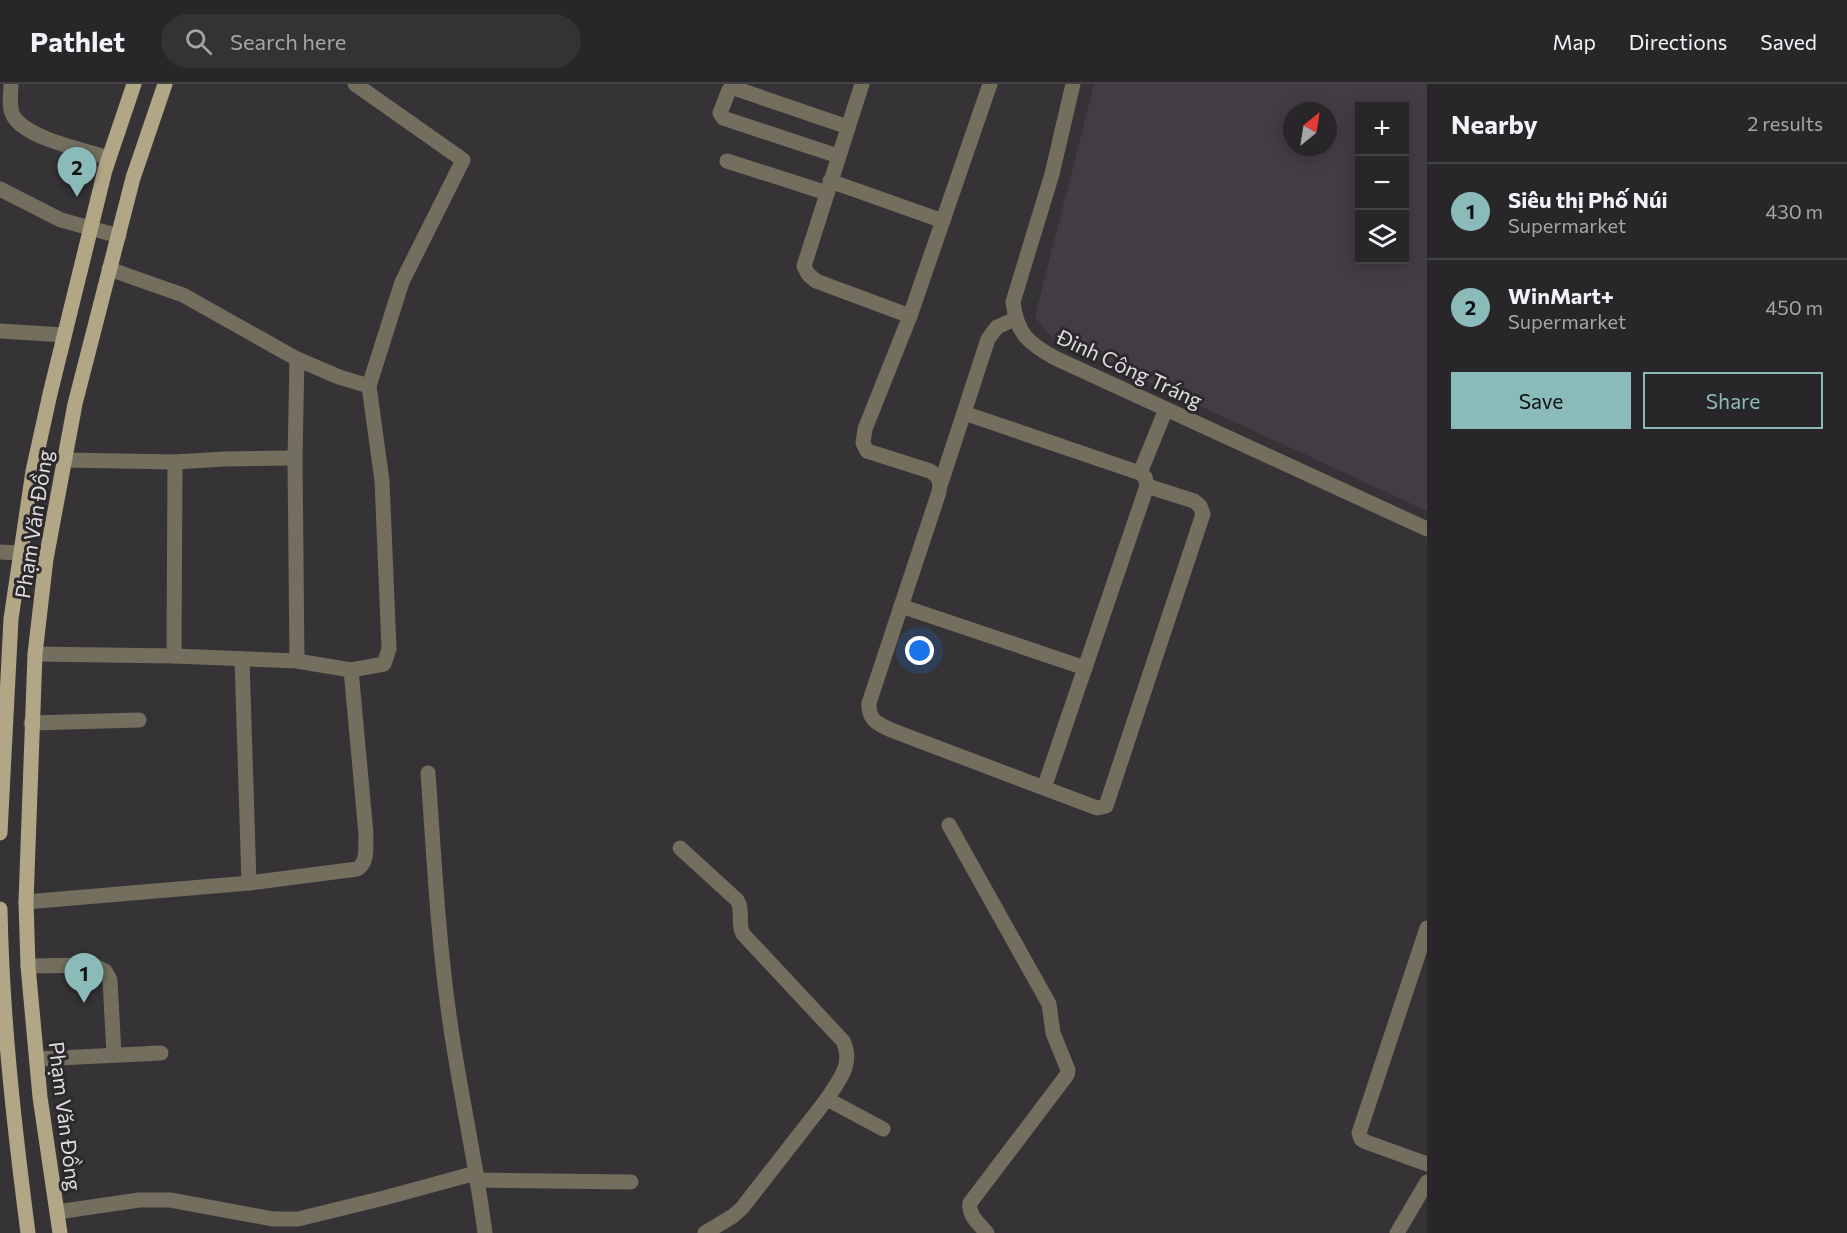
<!DOCTYPE html>
<meta charset="utf-8">
<style>
body{margin:0;font-family:Commissioner,sans-serif;background:#343234;color:#f1f3f6}
.controls{position:absolute;right:18px;top:18px;display:grid;overflow:hidden;border-radius:0px;box-shadow:0 3px 15px #0003}
.controls button{width:54px;height:54px;display:grid;place-items:center;padding:0;border:0;border-bottom:2px solid #444345;background:#282628;color:#f1f3f6;font:30px sans-serif}
.compass{position:absolute;left:1283px;top:18px;width:54px;height:54px;border-radius:50%;background:#282628;box-shadow:0 3px 15px #0003;rotate:30deg}
.you{position:absolute;left:920px;top:567px;width:21px;height:21px;margin:-15px;border:4px solid #fff;border-radius:50%;background:#1a73e8;box-shadow:0 0 0 9px #1a73e833}
.badge{display:grid;place-items:center;width:39px;height:39px;border-radius:50%;background:#8bbbb9;color:#111;font-size:20px;font-weight:700}
.pin{position:absolute;translate:-50% -50px;filter:drop-shadow(0 2px 3px #0008)}
.pin::after{content:'';position:absolute;top:32px;width:21px;height:18px;background:inherit;clip-path:polygon(0 0,100% 0,50% 100%)}
.list{margin:0;padding:0;list-style:none}
h2{display:flex;justify-content:space-between;align-items:center;height:78px;margin:0;padding:0 24px;font-size:26px}
h2 small{font-size:20px;font-weight:400;color:#a5a5a8}
.list li{display:grid;grid-template-columns:39px 1fr auto;gap:18px;align-items:center;box-sizing:border-box;height:96px;padding:0 24px;border-top:2px solid #444345}
.list b{display:block;font-size:22px;white-space:nowrap}
.list p{margin:0;font-size:20px;white-space:nowrap;color:#a5a5a8}
.list em{font-size:20px;font-style:normal;color:#a5a5a8}
.actions{display:flex;gap:12px;padding:18px 24px}
.actions a{flex:1;padding:14px 0;border:2px solid #8bbbb9;border-radius:0px;text-align:center;font-size:21px;color:#8bbbb9}
.actions .main{background:#8bbbb9;color:#111}
.icon{flex:none;width:33px;height:33px;fill:none;stroke:currentColor;stroke-width:2;stroke-linecap:round;stroke-linejoin:round}
.map{position:relative;flex:none;width:1427px;height:1149px;overflow:hidden}
header{display:flex;align-items:center;gap:36px;box-sizing:border-box;height:84px;padding:0 30px;background:#282628;border-bottom:2px solid #444345}
header strong{font-size:28px}
nav{display:flex;gap:33px;margin-inline-start:auto;font-size:21px}
.search{width:420px;height:54px;background:#343234;display:flex;align-items:center;gap:15px;box-sizing:border-box;padding:0 21px;border-radius:33px;color:#a5a5a8;font-size:22px}
main{display:flex}
aside{flex:1;background:#282628}
.map>svg:first-child{display:block}
.built{fill:#433c44;fill-rule:evenodd}
.lines{fill:none;stroke-linecap:round;stroke-linejoin:round}
.minor{stroke:#736e5e;stroke-width:15}
.major{stroke:#b1a685;stroke-width:15}
.labels{text-anchor:middle;dominant-baseline:central;stroke-width:6;stroke-linejoin:round;paint-order:stroke}
.street-label{font-size:21px;fill:#dfdddf;stroke:#2c292c}
</style>
<header>
<strong>Pathlet</strong>
<div class="search"><svg class="icon" aria-label="search" viewBox="0 0 24 24"><circle cx="10" cy="10" r="6"/><path d="M15 15l6 6"/></svg>Search here</div>
<nav><a>Map</a><a>Directions</a><a>Saved</a></nav>
</header>
<main>
<div class="map">
<svg width="1427" height="1149" viewBox="0 0 1427 1149">
<rect width="100%" height="100%" fill="#363336"/>
<path class="built" d="M1094 0H1427V427L1051 253 1035 233ZM1360 22H1404V176H1360ZM1292 27H1328V63H1292Z"/>
<g class="lines">
<g class="minor">
<path d="M11 0C11 10 8 24 14 33 28 55 85 66 109 74"/>
<polyline points="862,0 804,182 808,190 816,197 910,232"/>
<path d="M1073 0 1052 90 1013 218C1017 250 1028 259 1055 274L1427 445"/>
<polyline points="838,72 723,34 720,29 729,6 734,4 848,43"/>
<polyline points="727,77 827,109"/>
<polyline points="830,97 943,137"/>
<polyline points="0,105 61,136 119,152"/>
<polyline points="109,185 183,211 297,275 339,293 369,302"/>
<polyline points="0,247 64,251"/>
<polyline points="297,275 295,374 297,577"/>
<path d="M964 329 1140 389 1145 393 1147 402 1044 704 891 646C878 640 868 636 869 619L939 408C941 397 939 392 930 387L867 367 863 359 865 345 910 232 990 0"/>
<polyline points="64,376 175,378 224,375 295,374"/>
<polyline points="1140,389 1166,325"/>
<polyline points="941,399 988,255 997,243 1015,235"/>
<polyline points="0,468 20,469"/>
<polyline points="901,522 1085,584"/>
<polyline points="35,570 174,572 297,577 351,586 384,580 389,565 382,397 369,302 402,198 463,76 355,0"/>
<polyline points="174,572 175,378"/>
<polyline points="242,575 249,799"/>
<polyline points="31,639 139,636"/>
<path d="M428 689C434 772 438 856 450 938 460 1009 476 1078 485 1149"/>
<polyline points="1044,704 1097,724 1106,722 1203,430 1200,422 1194,417 1147,402"/>
<path d="M949 741 1049 920 1053 949 1068 986 1067 991 970 1119C968 1131 979 1140 987 1149"/>
<path d="M680 764 737 816C744 827 737 839 743 850L843 957C854 980 839 996 827 1015"/>
<path d="M26 818 249 799 357 785C369 778 365 762 366 750L351 586"/>
<polyline points="1427,844 1359,1049 1361,1055 1366,1058 1427,1080"/>
<polyline points="28,882 93,881 105,887 110,896 114,970"/>
<polyline points="37,975 161,969"/>
<polyline points="479,1096 631,1098"/>
<polyline points="57,1128 139,1116 170,1116 273,1135 298,1135 384,1114 476,1089"/>
<polyline points="705,1149 733,1132 742,1124 827,1015 883,1045"/>
<polyline points="1397,1149 1427,1098"/>
</g>
<g class="major">
<polyline points="0,749 11,535 33,387 50,310 105,86 134,0"/>
<path d="M0 825C2 934 14 1041 28 1149"/>
<polyline points="60,1149 40,1013 28,882 26,818 35,570 46,475 75,320 133,94 165,0"/>
</g>
</g>
<g class="labels">
<g class="street-label">
<text transform="translate(1130 284) rotate(25)">Đinh Công Tráng</text>
<text transform="translate(33 440) rotate(-81)">Phạm Văn Đồng</text>
<text transform="translate(66 1032) rotate(83)">Phạm Văn Đồng</text>
</g>
</g>
</svg>
<div class="controls">
<button>+</button>
<button>−</button>
<button><svg class="icon" aria-label="layers" viewBox="0 0 24 24"><path d="M12 4l9 5-9 5-9-5zM3 14l9 5 9-5"/></svg></button>
</div>
<svg class="compass" viewBox="-18 -18 36 36"><path d="M0-13l5 13h-10z" fill="#e53935"/><path d="M0 13l5-13h-10z" fill="#a5a5a8"/></svg>
<div class="you"></div>
<div class="pin badge" style="left:84px;top:919px">1</div>
<div class="pin badge" style="left:77px;top:113px">2</div>
</div>
<aside>
<h2>Nearby<small>2 results</small></h2>
<ul class="list">
<li><span class="badge">1</span><div><b>Siêu thị Phố Núi</b><p>Supermarket</p></div><em>430 m</em></li>
<li><span class="badge">2</span><div><b>WinMart+</b><p>Supermarket</p></div><em>450 m</em></li>
</ul>
<div class="actions"><a class="main">Save</a><a>Share</a></div>
</aside>
</main>
